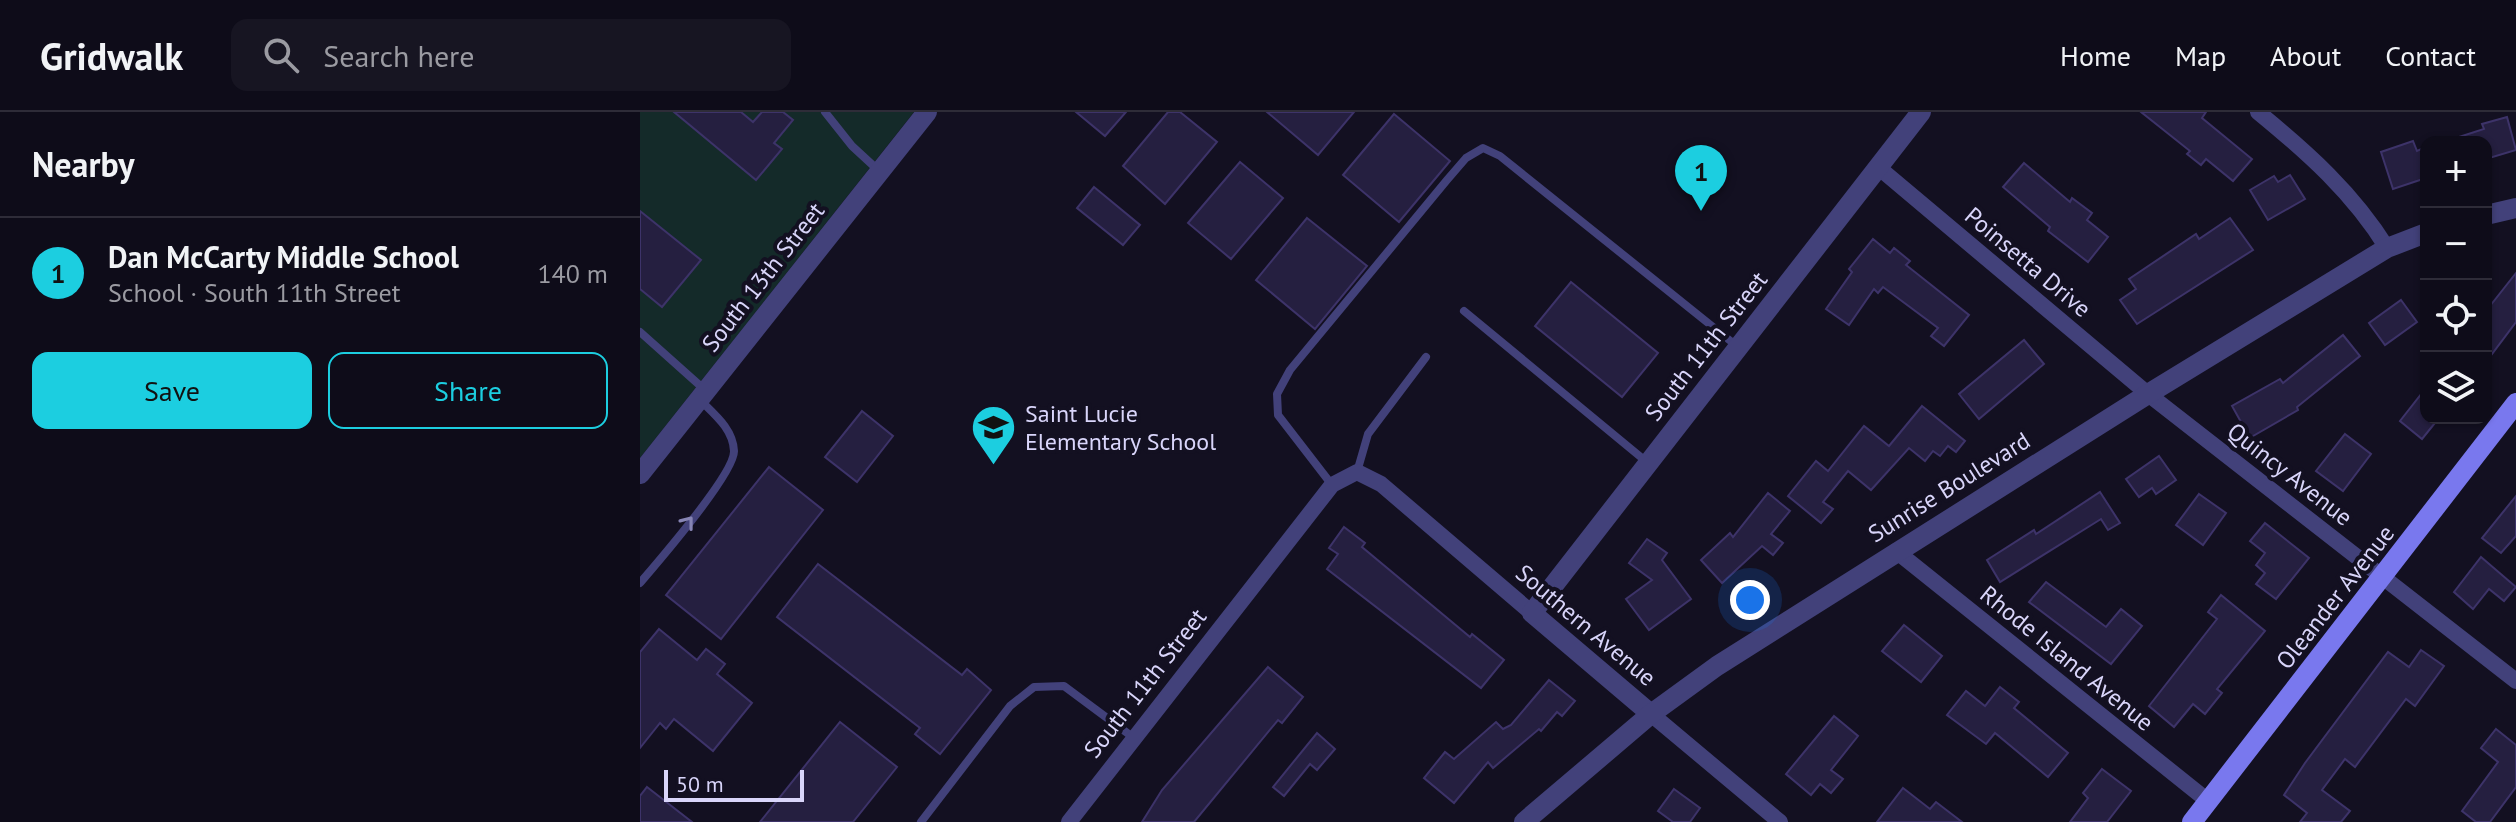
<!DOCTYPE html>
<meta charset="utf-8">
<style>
body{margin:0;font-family:"PT Sans",sans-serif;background:#171522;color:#f1f3f6}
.controls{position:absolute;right:24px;top:24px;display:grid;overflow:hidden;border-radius:16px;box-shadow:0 2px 6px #0004}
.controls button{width:72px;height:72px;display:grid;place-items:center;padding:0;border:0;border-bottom:2px solid #2e2c38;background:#0e0c19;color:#f1f3f6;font:40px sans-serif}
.scale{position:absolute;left:24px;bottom:20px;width:140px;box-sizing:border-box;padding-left:8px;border:4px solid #d9d5fa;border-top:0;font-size:22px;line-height:28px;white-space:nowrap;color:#d9d5fa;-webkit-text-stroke:6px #131021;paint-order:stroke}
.you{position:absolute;left:1110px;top:488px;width:28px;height:28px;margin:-20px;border:6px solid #fff;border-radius:50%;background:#1a73e8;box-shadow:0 0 0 12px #1a73e833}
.badge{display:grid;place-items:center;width:52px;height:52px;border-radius:50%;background:#1ccee0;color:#111;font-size:26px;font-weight:700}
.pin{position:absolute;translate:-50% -66px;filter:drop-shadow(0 2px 4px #0008)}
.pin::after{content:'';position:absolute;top:42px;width:28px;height:24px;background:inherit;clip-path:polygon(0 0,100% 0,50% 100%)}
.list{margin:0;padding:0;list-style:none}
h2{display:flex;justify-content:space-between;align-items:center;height:104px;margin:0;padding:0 32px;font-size:34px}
h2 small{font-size:26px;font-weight:400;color:#9b9ba2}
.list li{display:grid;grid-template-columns:52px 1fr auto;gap:24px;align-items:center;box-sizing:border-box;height:112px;padding:0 32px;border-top:2px solid #2e2c38}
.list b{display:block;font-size:30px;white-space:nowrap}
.list p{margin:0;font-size:26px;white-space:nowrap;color:#9b9ba2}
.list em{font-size:26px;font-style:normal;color:#9b9ba2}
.actions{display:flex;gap:16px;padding:24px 32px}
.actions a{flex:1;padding:18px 0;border:2px solid #1ccee0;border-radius:16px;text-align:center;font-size:28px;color:#1ccee0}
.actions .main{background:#1ccee0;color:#111}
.icon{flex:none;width:44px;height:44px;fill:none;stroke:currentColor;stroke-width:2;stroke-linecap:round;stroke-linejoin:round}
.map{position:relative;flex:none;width:1876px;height:710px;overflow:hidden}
header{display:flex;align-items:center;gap:48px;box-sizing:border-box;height:112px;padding:0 40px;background:#0e0c19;border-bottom:2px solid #2e2c38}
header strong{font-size:38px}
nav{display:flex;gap:44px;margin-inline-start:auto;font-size:28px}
.search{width:560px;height:72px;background:#171522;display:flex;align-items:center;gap:20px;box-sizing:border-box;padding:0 28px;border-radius:16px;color:#9b9ba2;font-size:30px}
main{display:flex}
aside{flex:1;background:#0e0c19}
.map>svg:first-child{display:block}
.green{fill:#142a29}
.building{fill:#251f40;stroke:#3d3369;stroke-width:2}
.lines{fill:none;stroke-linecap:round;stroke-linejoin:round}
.service{stroke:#42417a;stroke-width:8}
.minor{stroke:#42417a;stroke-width:16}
.tertiary{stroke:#42417a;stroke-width:20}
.secondary{stroke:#7978ee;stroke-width:20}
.oneway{stroke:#8684b4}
.labels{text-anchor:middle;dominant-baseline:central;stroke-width:8;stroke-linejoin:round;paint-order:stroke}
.street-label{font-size:24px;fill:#d9d5fa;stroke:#131021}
.poi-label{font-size:24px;fill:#d9d5fa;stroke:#131021;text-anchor:start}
</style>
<header>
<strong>Gridwalk</strong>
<div class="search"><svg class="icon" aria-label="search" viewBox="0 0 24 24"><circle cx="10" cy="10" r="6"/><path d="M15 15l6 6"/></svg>Search here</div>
<nav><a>Home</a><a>Map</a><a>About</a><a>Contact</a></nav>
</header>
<main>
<aside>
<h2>Nearby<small></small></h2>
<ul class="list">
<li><span class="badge">1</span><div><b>Dan McCarty Middle School</b><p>School · South 11th Street</p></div><em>140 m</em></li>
</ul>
<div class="actions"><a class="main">Save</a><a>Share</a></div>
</aside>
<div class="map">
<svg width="1876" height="710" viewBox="0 0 1876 710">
<rect width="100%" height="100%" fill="#131021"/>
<polygon class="green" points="0,0 274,0 0,346"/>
<g class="building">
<polygon points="34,0 101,0 113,10 122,0 143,0 153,8 134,31 142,37 116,68"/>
<polygon points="436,0 486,0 465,24"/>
<polygon points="528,0 540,0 577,30 525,92 483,54"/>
<polygon points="627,0 714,0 678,43"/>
<polygon points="1501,0 1566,0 1562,6 1612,47 1593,69 1566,47 1561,53 1547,42 1550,39"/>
<polygon points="754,2 810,49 759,110 703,63"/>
<polygon points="1867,5 1876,38 1846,47 1846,30 1814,30 1813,27 1844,17 1842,12"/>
<polygon points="1773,29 1777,39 1786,35 1786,66 1753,77 1741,40"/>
<polygon points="600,50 643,86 591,147 548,111"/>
<polygon points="1384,51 1430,90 1432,86 1452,101 1447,108 1468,125 1448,150 1408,119 1410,115 1363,75"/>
<polygon points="1650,63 1665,87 1628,108 1610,78 1634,64 1638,70"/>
<polygon points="454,75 500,113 483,133 437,96"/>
<polygon points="0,99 61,148 22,195 0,177"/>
<polygon points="667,106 727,154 675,217 616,168"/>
<polygon points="1590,106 1613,138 1497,212 1480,188 1496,177 1489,167 1556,122 1559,127"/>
<polygon points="1233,127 1250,141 1254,136 1270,149 1266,153 1329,203 1304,234 1291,224 1298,216 1243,175 1238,181 1234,177 1209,213 1186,197 1212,160 1209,157"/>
<polygon points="1876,161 1876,210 1846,250 1846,199"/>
<polygon points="931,170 1018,241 982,285 895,214"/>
<polygon points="1761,188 1777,210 1745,233 1729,211"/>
<polygon points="1703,223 1720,244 1657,295 1658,298 1594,335 1606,319 1592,294 1640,267 1643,271"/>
<polygon points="1384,228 1404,252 1339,307 1319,282"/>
<polygon points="1786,276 1786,306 1799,306 1782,327 1760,309"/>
<polygon points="1282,294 1325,329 1316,340 1308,334 1300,344 1293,339 1285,349 1269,336 1231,378 1208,359 1183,390 1193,397 1181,411 1148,384 1176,349 1188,359 1224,314 1249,334"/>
<polygon points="222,299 253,324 217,370 185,345"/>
<polygon points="1705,322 1731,342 1703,379 1676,359"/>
<polygon points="1519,344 1536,368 1516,382 1512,376 1499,385 1486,367"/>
<polygon points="129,355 183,398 81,527 26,483"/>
<polygon points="1460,380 1480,411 1468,418 1461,407 1360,470 1347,448 1394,418 1396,422"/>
<polygon points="1128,381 1150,399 1131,422 1143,431 1133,443 1122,434 1082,471 1061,448 1090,421 1093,425"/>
<polygon points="1559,382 1586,401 1563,433 1536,413"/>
<polygon points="1876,384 1876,424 1861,441 1842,426"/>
<polygon points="1625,411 1669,446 1636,487 1616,472 1625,461 1616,453 1625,441 1610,429"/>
<polygon points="704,415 725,431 722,435 830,525 832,522 864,548 841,576 687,457 698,442 689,436"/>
<polygon points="1007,427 1027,441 1022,448 1051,487 1009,518 986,487 1012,468 989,451"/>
<polygon points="1841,445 1876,475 1864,489 1849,477 1833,497 1814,480"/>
<polygon points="178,452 322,563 327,557 351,578 300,642 275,622 280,616 137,505"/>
<polygon points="1406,470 1466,515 1481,497 1502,514 1471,552 1389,490"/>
<polygon points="1581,483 1625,519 1577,577 1582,581 1565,602 1553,592 1534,615 1509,594 1577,507 1568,500"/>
<polygon points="1264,513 1302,544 1281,570 1242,539"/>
<polygon points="19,517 57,548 66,537 85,552 77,562 112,591 73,639 34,607 26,617 20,611 0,636 0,540"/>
<polygon points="1781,538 1804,554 1775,594 1766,587 1715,655 1705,647 1682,678 1710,699 1701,710 1660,710 1667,701 1644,683 1665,651 1748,540 1769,555"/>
<polygon points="628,555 663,585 642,611 638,608 554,710 502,710 522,678"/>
<polygon points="909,568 935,589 922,604 917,600 901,619 899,617 853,656 848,650 814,691 784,666 805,640 814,647 856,610 863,617 871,613"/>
<polygon points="1360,575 1379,590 1374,596 1428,641 1408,665 1355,621 1346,632 1307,603 1326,579 1345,594"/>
<polygon points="1194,604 1218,624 1191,658 1203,667 1191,681 1180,672 1171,683 1146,662"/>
<polygon points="200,610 257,655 213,710 120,710"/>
<polygon points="1856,617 1876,633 1876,675 1850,710 1836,710 1822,699 1858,650 1841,636"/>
<polygon points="677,621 695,637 677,658 670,652 644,684 633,675"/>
<polygon points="1462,657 1491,679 1467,710 1430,710 1448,686 1443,681"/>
<polygon points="7,675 52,710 0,710 0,684"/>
<polygon points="1263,676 1290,697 1296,690 1322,710 1237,710"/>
<polygon points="1034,677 1060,696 1050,710 1033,710 1018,699"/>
</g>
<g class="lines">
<g class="service">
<polyline points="185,0 212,34 238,58"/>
<polyline points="824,199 1008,351"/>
<polyline points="0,220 65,278"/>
<polyline points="717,360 728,322 786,245"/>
<polyline points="692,373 638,303 637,282 650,258 807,68 826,46 843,36 860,44 1098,235"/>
<path d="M0 471C18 450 95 361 94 339 93 317 75 303 60 288"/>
<polyline points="281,710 370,594 394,575 424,574 494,626"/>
</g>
<g class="minor">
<path d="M1618 0C1668 41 1713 81 1747 136"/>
<polyline points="1238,55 1508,282 1876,569"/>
<polyline points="1256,439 1568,689"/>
<polyline points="1011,602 1140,710"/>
<polyline points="429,710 692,373 717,360 741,372 892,501"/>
</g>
<g class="tertiary">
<polyline points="1846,103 1876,96"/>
<polyline points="0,362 287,0"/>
<polyline points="1011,602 892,501 1281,0"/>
<polyline points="884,710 1011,602 1077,554 1508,282 1747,136 1786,121"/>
</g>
<polyline class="secondary" points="1552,710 1876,291"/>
</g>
<defs><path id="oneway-chevron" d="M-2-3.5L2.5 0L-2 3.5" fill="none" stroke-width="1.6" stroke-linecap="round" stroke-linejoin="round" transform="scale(2)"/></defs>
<use class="oneway" href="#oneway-chevron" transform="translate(48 410) rotate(-52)"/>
<defs>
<symbol id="school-pin" viewBox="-11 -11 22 30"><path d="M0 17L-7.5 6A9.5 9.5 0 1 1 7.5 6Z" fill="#1ccee0" stroke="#131021"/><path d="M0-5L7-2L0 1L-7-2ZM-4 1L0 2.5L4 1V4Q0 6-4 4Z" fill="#111"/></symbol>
</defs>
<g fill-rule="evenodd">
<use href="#school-pin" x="328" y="290" width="51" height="69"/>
</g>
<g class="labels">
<g class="street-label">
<text transform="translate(1388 150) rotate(40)">Poinsetta Drive</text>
<text transform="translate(123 165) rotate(-52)">South 13th Street</text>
<text transform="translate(1066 234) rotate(-52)">South 11th Street</text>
<text transform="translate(1650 362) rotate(38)">Quincy Avenue</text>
<text transform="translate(1309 375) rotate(-32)">Sunrise Boulevard</text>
<text transform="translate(1695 485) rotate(-52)">Oleander Avenue</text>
<text transform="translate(946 513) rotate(40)">Southern Avenue</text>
<text transform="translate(1427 546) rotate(39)">Rhode Island Avenue</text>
<text transform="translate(505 571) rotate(-52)">South 11th Street</text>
</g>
<g class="poi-label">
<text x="385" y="301">Saint Lucie<tspan x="385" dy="28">Elementary School</tspan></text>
</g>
</g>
</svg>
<div class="controls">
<button>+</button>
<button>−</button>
<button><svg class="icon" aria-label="locate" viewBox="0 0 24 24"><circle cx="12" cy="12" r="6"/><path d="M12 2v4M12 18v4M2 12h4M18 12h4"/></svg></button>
<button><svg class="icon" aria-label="layers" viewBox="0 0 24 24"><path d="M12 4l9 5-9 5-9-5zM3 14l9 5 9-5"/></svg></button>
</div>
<div class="scale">50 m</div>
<div class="you"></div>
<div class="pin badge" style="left:1061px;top:99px">1</div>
</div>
</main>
